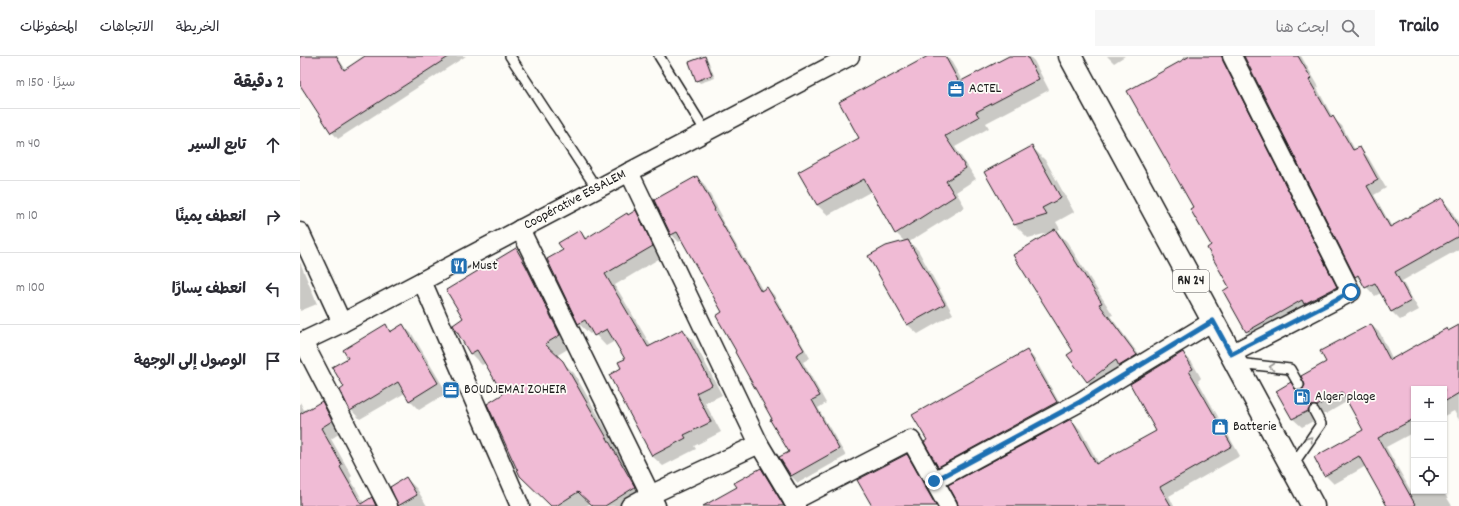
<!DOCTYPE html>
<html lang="ar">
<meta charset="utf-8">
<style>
body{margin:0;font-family:Dekko,"Playpen Sans Arabic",sans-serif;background:#f7f7f7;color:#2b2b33;direction:rtl}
.controls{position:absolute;right:12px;bottom:12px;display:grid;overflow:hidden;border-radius:0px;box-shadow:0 1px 3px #0004}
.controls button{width:36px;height:36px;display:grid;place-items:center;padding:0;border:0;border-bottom:1px solid #e1e1e2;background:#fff;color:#2b2b33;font:20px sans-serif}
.stop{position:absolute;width:12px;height:12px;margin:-9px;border:3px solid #1f6fb2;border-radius:50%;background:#fff}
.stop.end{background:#1f6fb2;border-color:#fff;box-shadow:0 1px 4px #0008}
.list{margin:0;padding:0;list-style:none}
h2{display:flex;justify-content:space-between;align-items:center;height:52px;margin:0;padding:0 16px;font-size:17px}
h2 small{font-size:13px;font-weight:400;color:#7c7c81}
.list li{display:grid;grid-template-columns:26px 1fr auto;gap:12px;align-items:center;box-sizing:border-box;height:72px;padding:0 16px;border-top:1px solid #e1e1e2}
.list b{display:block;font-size:15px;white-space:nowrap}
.list em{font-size:13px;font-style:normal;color:#7c7c81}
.icon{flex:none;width:22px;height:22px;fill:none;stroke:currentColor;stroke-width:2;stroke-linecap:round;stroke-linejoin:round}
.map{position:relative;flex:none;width:1159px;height:450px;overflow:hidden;direction:ltr}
header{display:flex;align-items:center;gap:24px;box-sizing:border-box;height:56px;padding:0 20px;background:#fff;border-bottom:1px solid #e1e1e2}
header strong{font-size:19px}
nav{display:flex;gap:22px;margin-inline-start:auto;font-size:14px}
.search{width:280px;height:36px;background:#f7f7f7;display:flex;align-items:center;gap:10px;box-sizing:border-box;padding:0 14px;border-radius:0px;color:#7c7c81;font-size:15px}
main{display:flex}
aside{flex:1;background:#fff}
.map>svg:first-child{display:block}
.shadow{fill:#0003}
.building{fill:#f0bbd5;stroke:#1c1c1c}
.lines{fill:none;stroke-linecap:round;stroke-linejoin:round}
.lane-casing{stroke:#1c1c1c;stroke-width:12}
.street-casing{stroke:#1c1c1c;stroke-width:21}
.primary-casing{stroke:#1c1c1c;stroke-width:25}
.lane{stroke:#fdfcf7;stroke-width:9}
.street{stroke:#fdfcf7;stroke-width:18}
.primary{stroke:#fdfcf7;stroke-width:22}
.oneway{stroke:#989794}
.route{stroke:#1f6fb2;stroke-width:5}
.labels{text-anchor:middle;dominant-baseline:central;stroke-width:3.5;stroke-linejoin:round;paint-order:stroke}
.shield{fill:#fdfcf7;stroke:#605f5e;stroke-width:1}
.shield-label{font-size:13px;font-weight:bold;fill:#1c1c1c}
.poi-label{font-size:14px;fill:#1c1c1c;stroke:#fdfcf7;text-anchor:start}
.street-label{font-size:14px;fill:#1c1c1c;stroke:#fdfcf7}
</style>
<header>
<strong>Trailo</strong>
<div class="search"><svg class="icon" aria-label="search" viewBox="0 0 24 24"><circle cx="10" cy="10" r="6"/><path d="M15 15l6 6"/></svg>ابحث هنا</div>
<nav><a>الخريطة</a><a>الاتجاهات</a><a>المحفوظات</a></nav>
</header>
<main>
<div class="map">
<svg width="1159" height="450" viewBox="0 0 1159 450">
<rect width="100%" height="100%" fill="#fdfcf7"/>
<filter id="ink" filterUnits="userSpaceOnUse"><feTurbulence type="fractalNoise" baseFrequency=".025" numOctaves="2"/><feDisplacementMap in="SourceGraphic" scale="8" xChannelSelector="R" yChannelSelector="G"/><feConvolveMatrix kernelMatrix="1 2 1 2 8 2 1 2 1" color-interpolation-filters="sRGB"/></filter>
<g filter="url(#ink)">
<g class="shadow">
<polygon points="0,0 37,0 46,14 67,0 166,0 38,83 32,76 0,27"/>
<polygon points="630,0 646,0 651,5 663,26 711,0 729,0 734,5 749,34 686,67 689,72 655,91 676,123 656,136 665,151 609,186 618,194 653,258 618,278 608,269 570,201 605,186 596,177 572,135 528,159 517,149 560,82 584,25"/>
<polygon points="807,0 825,0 814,7"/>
<polygon points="883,0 935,0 1044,240 955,283 947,275 931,231 913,189 894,152 886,4"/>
<polygon points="945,0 1001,0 1019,31 1017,32 1033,62 1042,70 1055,94 1060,92 1068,101 1086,132 1074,139 1092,171 1141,143 1150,152 1159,168 1159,193 1102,225 1119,254 1100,264 1092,256 1081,237 1075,240 1056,220"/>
<polygon points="405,1 408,4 415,22 400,27 397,24"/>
<polygon points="732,91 746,105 774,156 756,166 760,173 756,174 767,186 813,259 810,260 848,311 799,337 787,325 774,295 752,176 728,182 714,168"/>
<polygon points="397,121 404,128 422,160 420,161 463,235 467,232 474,239 510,302 503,306 526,347 518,352 546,400 498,427 491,420 481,402 490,397 437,296 424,257 382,184 379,186 372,179 355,144"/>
<polygon points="336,156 346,166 362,201 315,229 351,290 383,274 393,284 422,339 405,347 421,376 394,390 396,393 363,410 352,400 326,303 315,285 306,290 293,276 290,278 279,268 248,204 264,194 279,175 287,183"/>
<polygon points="216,193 227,205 271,291 256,300 274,317 346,443 336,450 294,450 291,447 286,450 252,450 205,339 186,307 182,309 171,298 154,269 165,263"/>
<polygon points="0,206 17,248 0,255"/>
<polygon points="102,269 112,278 147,337 119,354 109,344 105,337 60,363 51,354 46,332 49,302 86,270 92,276"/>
<polygon points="1071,269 1080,277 1093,304 1147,273 1149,276 1159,270 1159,364 1154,355 1144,360 1144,333 1114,333 1114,376 1086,391 1112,437 1115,435 1143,435 1152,450 1089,450 1066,410 1034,428 1025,419 1064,375 1048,345 1026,358 1019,358 1017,363 1002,371 993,363 977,335 990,328 998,335 1003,335 1028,306"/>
<polygon points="727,295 735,303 764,355 647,418 639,410"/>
<polygon points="883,297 892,306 901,322 898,325 940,400 869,440 874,450 659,450 771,364 780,373 799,408 857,375"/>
<polygon points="0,346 4,354 9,351 10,353 22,346 32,357 42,376 31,383 52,420 50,422 64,447 72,443 79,450 0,450"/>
<polygon points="607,399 616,409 639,450 574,450"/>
<polygon points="461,413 472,424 487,450 405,450 438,432"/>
<polygon points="106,422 117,433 127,450 100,450 91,431"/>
</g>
<g class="building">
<polygon points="0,0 36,0 44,14 65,0 150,0 31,77 0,29"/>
<polygon points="405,0 412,19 396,25 389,6"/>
<polygon points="628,0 645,0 659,26 709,0 727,0 739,23 676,56 679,61 645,80 666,112 646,125 655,140 595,178 564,123 517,149 498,116 559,82 539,46 583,22 584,24"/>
<polygon points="890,0 922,0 923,5 1037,231 1004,248 1002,244 946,276 923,235 929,231 907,192 911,189 890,153 893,151 827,35"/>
<polygon points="944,0 998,0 1011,22 1009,24 1031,62 1033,60 1053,94 1060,91 1078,124 1067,130 1090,171 1142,142 1159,173 1159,180 1095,216 1111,245 1091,256 1075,227 1065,232 1058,219 1055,221"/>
<polygon points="732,90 761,142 742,152 747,159 714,169 684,116"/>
<polygon points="397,120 415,153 414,154 461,235 467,231 504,294 496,299 520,340 512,344 539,393 491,420 479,401 489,396 470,364 472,363 435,296 436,295 416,260 422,256 377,176 371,179 354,144"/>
<polygon points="336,154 353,190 305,218 348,291 383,273 412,329 396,337 411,366 384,379 386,382 352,400 309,319 321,312 318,306 325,303 307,273 294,280 285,264 278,268 247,203 263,194 258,187 280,174 285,183 327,157 328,159"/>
<polygon points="755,173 802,247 799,248 837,299 819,310 816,304 787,326 767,299 773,295 713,199"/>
<polygon points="608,184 645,248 607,269 568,200 586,190"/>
<polygon points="216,192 226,210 260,279 245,288 263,305 335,431 305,450 293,450 278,436 256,450 251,450 220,420 187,348 203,338 177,294 170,298 153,269 163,262 146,234"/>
<polygon points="86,268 90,276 103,268 138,327 109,345 98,326 50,355 40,334 44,331 32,311 48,302 43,294"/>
<polygon points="1071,268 1090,304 1147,272 1148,275 1159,269 1159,337 1144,346 1144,333 1114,333 1114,363 1078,382 1116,450 1087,450 1059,400 1024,420 1014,401 1063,374 1042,336 1017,350 1011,350 1008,355 992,363 976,335 991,326 996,334 1002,334 1005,329 1001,320 1026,306 1020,295"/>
<polygon points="727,294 757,346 638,411 624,386 627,384 612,359"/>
<polygon points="883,296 893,313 889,315 932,390 860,431 871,450 658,450 657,445 648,429 771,363 796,408 856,375 830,328"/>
<polygon points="22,345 32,365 21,372 42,409 40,411 61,448 72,441 76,450 0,450 0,358"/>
<polygon points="607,398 636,450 572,450 557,424"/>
<polygon points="461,412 484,450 403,450 437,431 434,427"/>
<polygon points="106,421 117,439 98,450 90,431"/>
</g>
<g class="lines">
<defs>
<g id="lane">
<polyline points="210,0 297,133"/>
<polyline points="359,0 406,76"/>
<polyline points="938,307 990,313 999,329"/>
<polyline points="992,410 1021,368 1014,355"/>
</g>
<g id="street">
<polyline points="329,116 459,388 496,450"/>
<polyline points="220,173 356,450"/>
<polyline points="0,176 42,267"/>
<polyline points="122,225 220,450"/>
<polyline points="3,286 88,450"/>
<polyline points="0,287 42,267 550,0"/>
<polyline points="931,298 1051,236 932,0"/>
<polyline points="634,425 780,346 913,265"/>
<polyline points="493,445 611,384 648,450"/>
<polyline points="330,450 350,439 459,388"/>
</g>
<polyline id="primary" points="770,0 1013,450"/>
</defs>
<use href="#lane" class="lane-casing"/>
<use href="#street" class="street-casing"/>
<use href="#primary" class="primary-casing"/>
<use href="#lane" class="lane"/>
<use href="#street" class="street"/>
<use href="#primary" class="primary"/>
</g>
<defs><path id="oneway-chevron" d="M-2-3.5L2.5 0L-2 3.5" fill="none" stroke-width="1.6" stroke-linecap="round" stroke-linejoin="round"/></defs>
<g class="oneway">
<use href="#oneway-chevron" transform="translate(972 311) rotate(-174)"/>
<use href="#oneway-chevron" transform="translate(1010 383) rotate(-55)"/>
</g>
</g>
<g class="lines" filter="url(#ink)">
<polyline class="route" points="634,425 780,346 913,265 931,298 1051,236"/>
</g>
<defs>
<symbol id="office-square" viewBox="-11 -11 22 22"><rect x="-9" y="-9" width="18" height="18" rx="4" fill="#1f6fb2" stroke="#fdfcf7"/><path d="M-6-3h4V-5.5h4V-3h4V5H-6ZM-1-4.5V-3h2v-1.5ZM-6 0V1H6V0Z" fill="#fff"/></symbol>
<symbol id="restaurant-square" viewBox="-11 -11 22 22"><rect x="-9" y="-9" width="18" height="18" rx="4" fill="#1f6fb2" stroke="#fdfcf7"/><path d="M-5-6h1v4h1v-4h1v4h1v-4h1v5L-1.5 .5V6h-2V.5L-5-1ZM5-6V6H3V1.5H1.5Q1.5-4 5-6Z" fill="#fff"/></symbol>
<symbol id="fuel-square" viewBox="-11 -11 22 22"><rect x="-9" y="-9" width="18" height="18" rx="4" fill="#1f6fb2" stroke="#fdfcf7"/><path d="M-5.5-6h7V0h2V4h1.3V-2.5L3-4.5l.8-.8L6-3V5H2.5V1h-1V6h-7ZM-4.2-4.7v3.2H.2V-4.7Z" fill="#fff"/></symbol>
<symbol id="shop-square" viewBox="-11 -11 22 22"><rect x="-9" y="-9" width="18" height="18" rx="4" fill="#1f6fb2" stroke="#fdfcf7"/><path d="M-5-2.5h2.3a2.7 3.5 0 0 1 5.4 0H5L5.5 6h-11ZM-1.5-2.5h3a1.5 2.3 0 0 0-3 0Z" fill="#fff"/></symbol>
</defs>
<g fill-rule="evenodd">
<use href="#office-square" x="646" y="23" width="20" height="20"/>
<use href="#restaurant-square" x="149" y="200" width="20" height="20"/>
<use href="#office-square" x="141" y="324" width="20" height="20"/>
<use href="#fuel-square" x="992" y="331" width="20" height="20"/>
<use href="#shop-square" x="910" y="361" width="20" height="20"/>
</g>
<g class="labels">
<rect class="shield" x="873" y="214" width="36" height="22" rx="3"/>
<g class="shield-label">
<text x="891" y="225">RN 24</text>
</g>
<g class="poi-label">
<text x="669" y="33">ACTEL</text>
<text x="172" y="210">Must</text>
<text x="164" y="334">BOUDJEMAI ZOHEIR</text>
<text x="1015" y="341">Alger plage</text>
<text x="933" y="371">Batterie</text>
</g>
<g class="street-label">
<text transform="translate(275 144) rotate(-28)">Coopérative ESSALEM</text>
</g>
</g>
</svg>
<div class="controls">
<button>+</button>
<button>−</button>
<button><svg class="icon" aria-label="locate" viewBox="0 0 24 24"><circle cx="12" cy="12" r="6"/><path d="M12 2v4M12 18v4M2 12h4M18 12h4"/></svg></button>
</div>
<div class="stop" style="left:1051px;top:236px"></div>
<div class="stop end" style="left:634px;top:425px"></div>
</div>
<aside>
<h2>2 دقيقة<small>سيرًا · 150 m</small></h2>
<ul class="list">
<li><svg class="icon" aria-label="ahead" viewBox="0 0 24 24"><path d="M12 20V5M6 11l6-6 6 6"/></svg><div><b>تابع السير</b></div><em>40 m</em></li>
<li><svg class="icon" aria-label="right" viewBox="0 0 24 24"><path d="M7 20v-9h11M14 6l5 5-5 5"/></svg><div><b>انعطف يمينًا</b></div><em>10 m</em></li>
<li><svg class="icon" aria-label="left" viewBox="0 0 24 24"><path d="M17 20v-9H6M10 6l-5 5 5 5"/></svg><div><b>انعطف يسارًا</b></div><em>100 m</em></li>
<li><svg class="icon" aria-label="arrive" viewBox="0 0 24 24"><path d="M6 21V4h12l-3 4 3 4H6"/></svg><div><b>الوصول إلى الوجهة</b></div></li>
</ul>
</aside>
</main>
